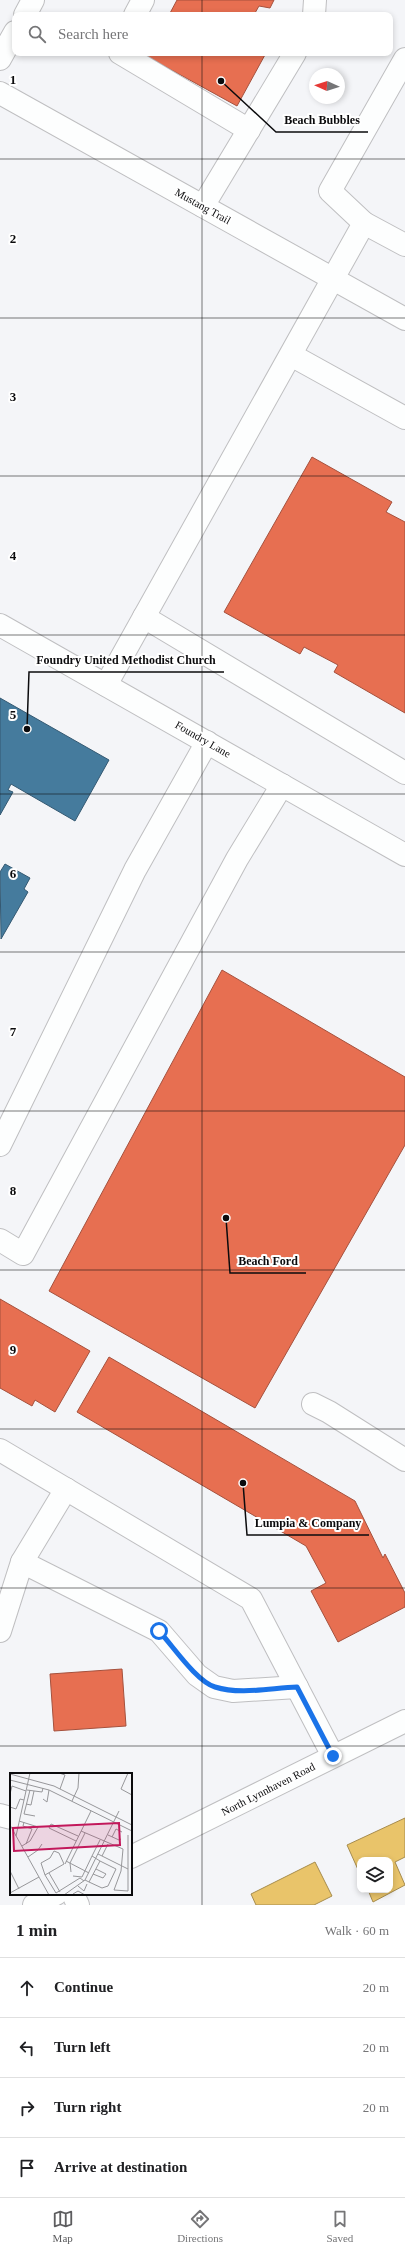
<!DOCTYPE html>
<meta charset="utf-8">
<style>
body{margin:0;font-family:"Times New Roman",serif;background:#f2f2f2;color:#202124}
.controls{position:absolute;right:12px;bottom:12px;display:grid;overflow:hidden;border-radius:8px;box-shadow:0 2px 6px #0003}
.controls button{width:36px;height:36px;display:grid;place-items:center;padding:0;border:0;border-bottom:1px solid #e0e0e0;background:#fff;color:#202124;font:20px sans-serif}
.compass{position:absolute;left:309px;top:68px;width:36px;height:36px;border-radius:50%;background:#fff;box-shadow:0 2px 6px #0003;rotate:273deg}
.stop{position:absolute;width:12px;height:12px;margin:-9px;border:3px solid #1a73e8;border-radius:50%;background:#fff}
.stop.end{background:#1a73e8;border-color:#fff;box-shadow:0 1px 4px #0008}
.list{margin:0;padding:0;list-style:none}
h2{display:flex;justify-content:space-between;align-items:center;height:52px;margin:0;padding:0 16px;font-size:17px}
h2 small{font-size:13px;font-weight:400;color:#757577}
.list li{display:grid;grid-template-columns:26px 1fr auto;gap:12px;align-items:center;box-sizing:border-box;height:60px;padding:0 16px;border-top:1px solid #e0e0e0}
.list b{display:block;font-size:15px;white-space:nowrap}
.list em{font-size:13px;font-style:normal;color:#757577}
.icon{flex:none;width:22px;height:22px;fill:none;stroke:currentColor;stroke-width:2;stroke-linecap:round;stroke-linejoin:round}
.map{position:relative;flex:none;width:405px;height:1905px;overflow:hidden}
.search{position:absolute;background:#fff;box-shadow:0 2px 6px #0003;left:12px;right:12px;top:12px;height:44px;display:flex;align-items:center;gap:10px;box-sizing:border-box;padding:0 14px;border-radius:8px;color:#757577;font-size:15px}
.sheet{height:292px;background:#fff}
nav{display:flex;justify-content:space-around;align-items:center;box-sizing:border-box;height:56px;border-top:1px solid #e0e0e0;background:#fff;font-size:11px;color:#757577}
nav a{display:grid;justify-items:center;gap:2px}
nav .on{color:#5d5d5f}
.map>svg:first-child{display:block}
.homes{fill:#e9c46a;stroke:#a68c4e}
.shops{fill:#e76f51;stroke:#a5513d}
.public{fill:#457b9d;stroke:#345972}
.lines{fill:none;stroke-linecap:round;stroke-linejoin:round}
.minor-casing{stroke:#bfbfc1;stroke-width:24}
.major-casing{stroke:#bfbfc1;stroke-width:24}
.minor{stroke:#fdfefe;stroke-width:22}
.major{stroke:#fdfefe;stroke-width:22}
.route{stroke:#1a73e8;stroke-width:5}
.grid{fill:none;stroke:#0b0b0d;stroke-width:1;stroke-opacity:0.55}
.labels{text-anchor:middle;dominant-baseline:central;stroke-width:4;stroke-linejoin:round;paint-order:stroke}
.street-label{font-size:11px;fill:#0b0b0d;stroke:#fff}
.inset-road{fill:none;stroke:#97979a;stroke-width:1}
.view{fill:#c2185b;fill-opacity:0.15;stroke:#c2185b;stroke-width:2}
.inset-edge{fill:none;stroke:#0b0b0d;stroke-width:2}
.grid-label{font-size:13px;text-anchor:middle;font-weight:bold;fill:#0b0b0d;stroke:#fff;stroke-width:4;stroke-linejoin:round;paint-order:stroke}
.leader{fill:none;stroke:#0b0b0d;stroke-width:1.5}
.callout-dot{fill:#0b0b0d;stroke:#fff;stroke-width:1.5}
.callout-label{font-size:12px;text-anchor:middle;font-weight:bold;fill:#0b0b0d;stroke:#fff;stroke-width:4;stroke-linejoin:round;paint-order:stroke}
</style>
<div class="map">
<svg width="405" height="1905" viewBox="0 0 405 1905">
<rect width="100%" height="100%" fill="#f4f5f8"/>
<g class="homes">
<polygon points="405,1818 405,1857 395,1862 405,1885 373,1902 368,1890 390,1890 390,1860 360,1860 360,1874 347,1845"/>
<polygon points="315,1862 332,1896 314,1905 256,1905 251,1894"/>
</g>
<g class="shops">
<polygon points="177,0 274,0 270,8 259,6 255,13 258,15 169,15"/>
<polygon points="148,53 266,53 237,106 146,56"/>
<polygon points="312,457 392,502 386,512 405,522 405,713 334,672 338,665 304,647 300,654 224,612"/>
<polygon points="222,970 405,1077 405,1145 255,1408 49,1291"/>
<polygon points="0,1299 90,1351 55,1412 35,1400 32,1406 0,1388"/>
<polygon points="109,1357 355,1501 383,1558 385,1554 405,1593 405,1607 338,1642 311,1591 326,1583 306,1546 77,1412"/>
<polygon points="122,1669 126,1726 54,1731 50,1674"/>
</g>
<g class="public">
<polygon points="0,698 109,760 75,821 11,784 8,790 13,792 0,815"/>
<polygon points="5,864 30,878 24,889 28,892 1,939 0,872"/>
</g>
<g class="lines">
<defs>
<g id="minor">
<polyline points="135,15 143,0"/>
<polyline points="314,15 315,0"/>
<polyline points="120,53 249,130"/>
<polyline points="0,93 405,319"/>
<polyline points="203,206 295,53"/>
<polyline points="364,223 405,245"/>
<polyline points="291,355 405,418"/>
<polyline points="144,617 405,773"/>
<polyline points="0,625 405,855"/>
<polyline points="106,685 364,223 330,191 405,59"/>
<polyline points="0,1145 135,870 207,742"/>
<polyline points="0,1240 23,1254 237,859 282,785"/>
<polyline points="313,1404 329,1412 405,1460"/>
<polyline points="0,1450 251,1599 333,1756"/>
<polyline points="22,1562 66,1489"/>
<polyline points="0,1631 22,1562 159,1631 197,1675 214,1687 233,1691 297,1687"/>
<polyline points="0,1815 11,1818"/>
<polyline points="131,1857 405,1721"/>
<polyline points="73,1894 78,1905"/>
<polyline points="34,1905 56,1894"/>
</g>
<g id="major">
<polyline points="25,15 33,0"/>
<polyline points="0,59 15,32"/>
</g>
</defs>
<use href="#minor" class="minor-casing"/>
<use href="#major" class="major-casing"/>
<use href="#minor" class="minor"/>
<use href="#major" class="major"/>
</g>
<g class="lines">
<path class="route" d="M159 1631C173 1646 196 1681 215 1687 240 1695 271 1688 297 1687L333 1756"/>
</g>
<path class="grid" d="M202 0V15M202 53V1905M0 159H405M0 318H405M0 476H405M0 635H405M0 794H405M0 952H405M0 1111H405M0 1270H405M0 1429H405M0 1588H405M0 1746H405"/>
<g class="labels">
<g class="street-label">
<text transform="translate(203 206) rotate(29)">Mustang Trail</text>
<text transform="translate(203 739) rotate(30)">Foundry Lane</text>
<text transform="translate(268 1789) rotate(-27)">North Lynnhaven Road</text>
</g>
</g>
<g transform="translate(10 1773)">
<rect width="122" height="122" fill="#f4f5f8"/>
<path class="inset-road" d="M49 0 55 2 50 16M118 0 111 16 122 22M0 1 44 13 122 52M0 7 39 17 122 58M17 17 32 19 33 15M20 17 14 41 25 43M0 21 2 13 16 18M33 26 37 29 39 17M62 28 68 15 69 0M16 31 21 32 24 18M0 34 6 36 10 26 14 27M9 48 28 54 20 68 12 73M14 49 13 53 22 56 16 71M0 52 39 122M71 58 113 76 111 98 104 117 118 118V62M98 62 109 67 111 66M6 63 20 0M102 64 106 56 112 59M66 68 39 55 41 51 68 63M44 78 49 80 54 91 35 102 31 90 40 85ZM88 81 92 83 98 71M82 83 90 67M92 83 118 96M18 84 28 77 32 71M56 88 79 100M55 91 81 38M0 98 9 116M61 99 60 90 75 60M39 100 50 119M83 101 93 105 96 101 86 96M35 102 46 120 70 105 74 108M63 103 72 104 82 83 90 88 79 109 75 107M79 109 92 115 98 113 106 96 90 88M68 113 74 118 77 111M0 120 29 104M63 121 68 118 75 122M54 122 75 107 109 38"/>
<path class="view" d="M109 50 110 72 4 78 3 55Z"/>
<rect width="122" height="122" class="inset-edge"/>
</g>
<g class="grid-label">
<text x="13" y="84">1</text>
<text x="13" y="243">2</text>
<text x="13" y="401">3</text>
<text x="13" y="560">4</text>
<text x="13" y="719">5</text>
<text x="13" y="878">6</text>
<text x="13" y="1036">7</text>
<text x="13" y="1195">8</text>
<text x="13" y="1354">9</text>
</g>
<path class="leader" d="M221 81L276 132H368M27 729L29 672H224M226 1218L230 1273H306M243 1483L247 1535H369"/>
<g class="callout-dot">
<circle cx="221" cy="81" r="4"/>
<circle cx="27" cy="729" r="4"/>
<circle cx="226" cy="1218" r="4"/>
<circle cx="243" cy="1483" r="4"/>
</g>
<g class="callout-label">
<text x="322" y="124">Beach Bubbles</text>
<text x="126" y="664">Foundry United Methodist Church</text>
<text x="268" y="1265">Beach Ford</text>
<text x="308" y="1527">Lumpia &amp; Company</text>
</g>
</svg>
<div class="controls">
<button><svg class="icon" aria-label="layers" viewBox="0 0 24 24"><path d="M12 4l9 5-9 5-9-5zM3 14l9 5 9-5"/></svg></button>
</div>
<svg class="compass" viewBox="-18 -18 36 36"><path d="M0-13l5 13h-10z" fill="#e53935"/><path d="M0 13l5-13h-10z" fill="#757577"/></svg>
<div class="stop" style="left:159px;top:1631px"></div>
<div class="stop end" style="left:333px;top:1756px"></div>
<div class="search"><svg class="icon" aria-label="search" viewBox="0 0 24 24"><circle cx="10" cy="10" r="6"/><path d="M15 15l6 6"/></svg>Search here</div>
</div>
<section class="sheet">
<h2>1 min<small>Walk · 60 m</small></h2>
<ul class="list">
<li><svg class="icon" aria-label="ahead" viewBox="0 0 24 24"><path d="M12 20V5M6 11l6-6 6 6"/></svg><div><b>Continue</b></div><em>20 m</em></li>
<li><svg class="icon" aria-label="left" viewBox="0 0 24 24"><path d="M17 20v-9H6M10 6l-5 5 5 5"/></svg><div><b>Turn left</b></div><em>20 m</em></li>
<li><svg class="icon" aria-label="right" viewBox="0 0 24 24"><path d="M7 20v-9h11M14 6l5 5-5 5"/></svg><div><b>Turn right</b></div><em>20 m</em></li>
<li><svg class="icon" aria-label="arrive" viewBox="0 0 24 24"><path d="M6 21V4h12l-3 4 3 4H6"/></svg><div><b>Arrive at destination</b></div></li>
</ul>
</section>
<nav>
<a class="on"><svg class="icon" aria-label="map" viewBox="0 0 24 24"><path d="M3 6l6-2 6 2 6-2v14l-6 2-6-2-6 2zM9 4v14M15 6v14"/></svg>Map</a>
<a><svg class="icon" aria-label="directions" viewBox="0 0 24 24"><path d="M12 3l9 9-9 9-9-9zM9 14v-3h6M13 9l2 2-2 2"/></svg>Directions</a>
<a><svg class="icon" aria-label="saved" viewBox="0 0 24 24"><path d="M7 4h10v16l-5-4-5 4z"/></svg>Saved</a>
</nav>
